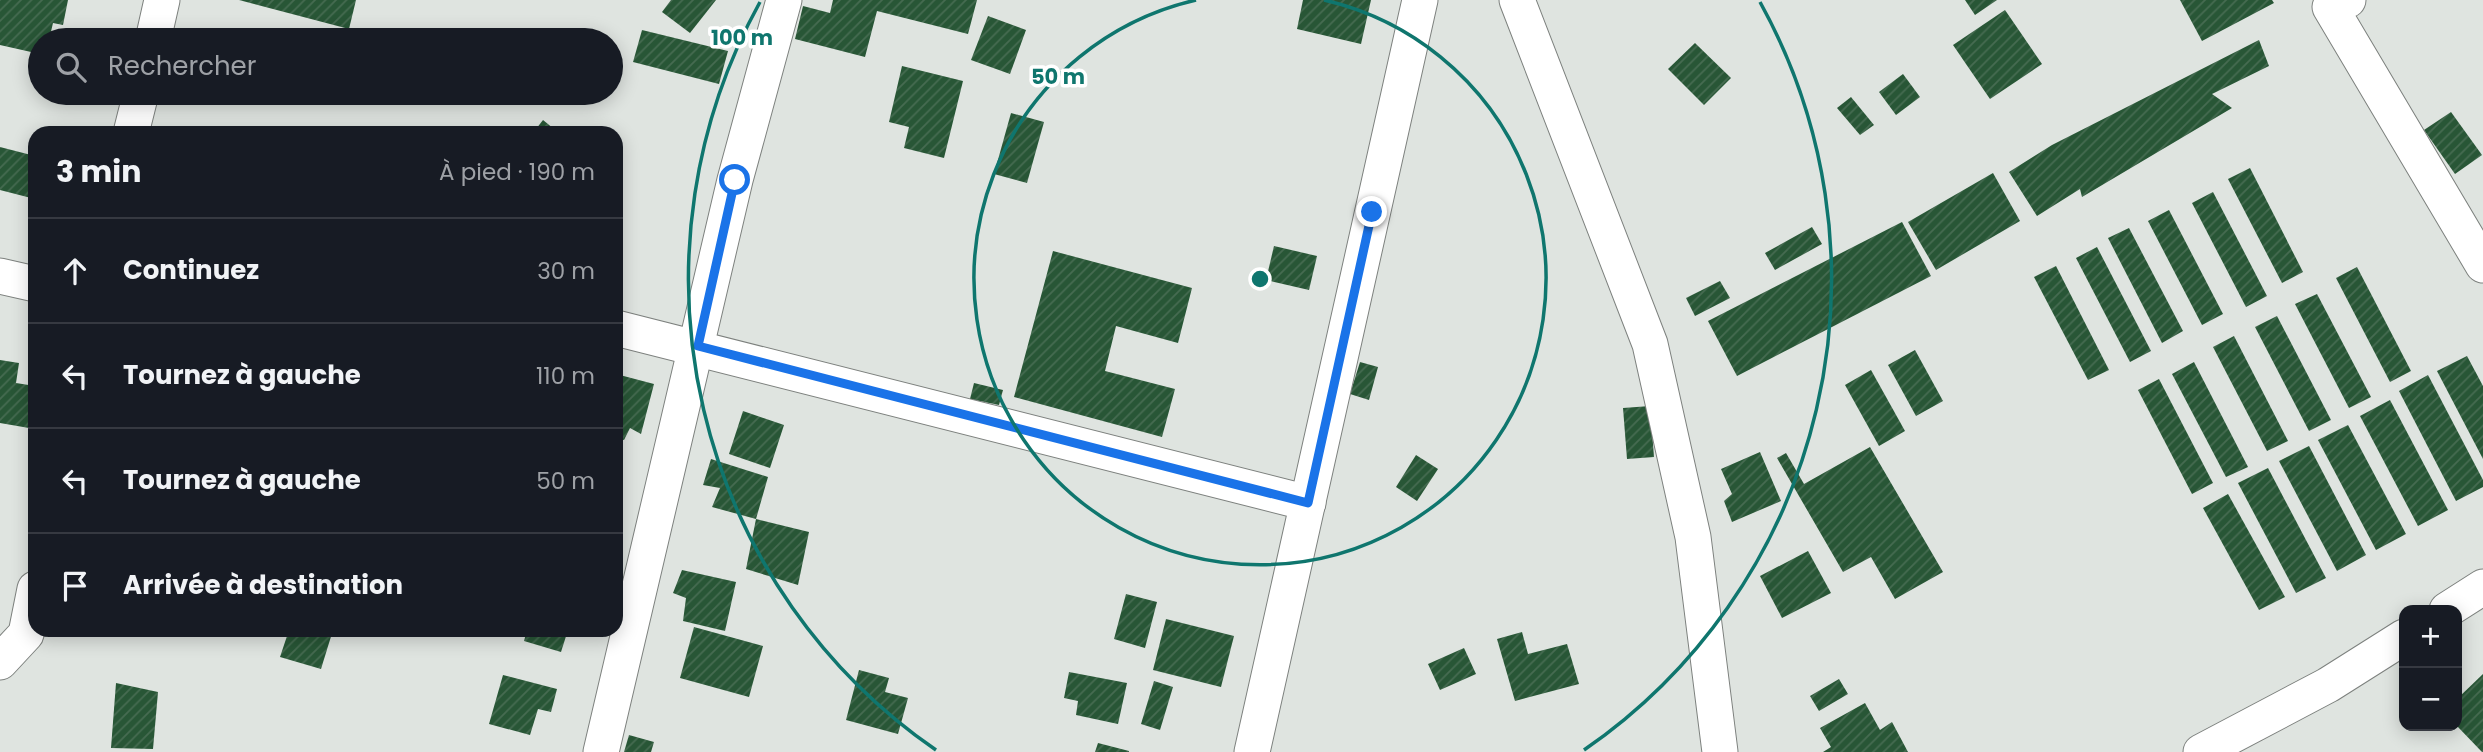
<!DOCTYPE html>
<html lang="fr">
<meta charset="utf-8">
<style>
body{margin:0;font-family:Poppins,sans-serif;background:#242831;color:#f1f3f6}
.controls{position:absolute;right:21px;bottom:21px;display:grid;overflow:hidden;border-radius:14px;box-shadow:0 4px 18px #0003}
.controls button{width:63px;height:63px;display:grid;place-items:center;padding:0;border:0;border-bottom:2px solid #363941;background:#171b24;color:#f1f3f6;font:35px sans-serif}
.stop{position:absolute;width:21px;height:21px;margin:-16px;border:5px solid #1a73e8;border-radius:50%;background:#fff}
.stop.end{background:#1a73e8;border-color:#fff;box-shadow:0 2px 7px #0008}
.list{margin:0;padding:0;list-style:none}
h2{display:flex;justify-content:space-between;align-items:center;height:91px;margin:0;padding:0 28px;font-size:30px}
h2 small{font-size:23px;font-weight:400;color:#9ea1a6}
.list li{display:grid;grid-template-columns:46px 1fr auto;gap:21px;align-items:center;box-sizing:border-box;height:105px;padding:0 28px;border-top:2px solid #363941}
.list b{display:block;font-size:26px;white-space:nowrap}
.list em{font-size:23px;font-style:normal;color:#9ea1a6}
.icon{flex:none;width:38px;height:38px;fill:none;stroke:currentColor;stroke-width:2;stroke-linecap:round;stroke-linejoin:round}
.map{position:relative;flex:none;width:2483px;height:752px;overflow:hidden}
.search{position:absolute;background:#171b24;box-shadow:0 4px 18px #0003;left:28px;top:28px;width:595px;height:77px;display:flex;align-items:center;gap:18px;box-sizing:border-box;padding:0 24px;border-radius:38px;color:#9ea1a6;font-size:26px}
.panel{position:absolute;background:#171b24;box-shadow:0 4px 18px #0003;left:28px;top:126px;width:595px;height:511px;border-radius:21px}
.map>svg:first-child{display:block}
.building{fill:url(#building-hatch)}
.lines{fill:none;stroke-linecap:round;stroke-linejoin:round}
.street-casing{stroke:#7d817e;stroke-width:37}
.street{stroke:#fff;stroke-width:35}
.route{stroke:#1a73e8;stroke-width:9}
.ring{fill:none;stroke:#0f766e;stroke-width:3.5}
.centre{fill:#0f766e;stroke:#fff;stroke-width:3.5}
.ring-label{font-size:21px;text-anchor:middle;font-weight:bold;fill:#0f766e;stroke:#fff;stroke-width:7;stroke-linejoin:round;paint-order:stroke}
</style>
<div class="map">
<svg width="2483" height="752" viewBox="0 0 2483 752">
<defs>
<pattern id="building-hatch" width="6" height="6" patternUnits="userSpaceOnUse" patternTransform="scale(1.75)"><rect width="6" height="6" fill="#285636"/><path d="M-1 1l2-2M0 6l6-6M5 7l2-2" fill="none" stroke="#466b51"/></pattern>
</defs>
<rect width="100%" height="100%" fill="#dfe4e0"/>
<g class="building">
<polygon points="0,0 68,0 63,25 53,23 49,40 40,40 40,54 0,45"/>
<polygon points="239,0 356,0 349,29"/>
<polygon points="671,0 716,0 690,33 662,12"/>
<polygon points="833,0 977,0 968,34 877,11 865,57 795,39 803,6 830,13"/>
<polygon points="1303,0 1371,0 1361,44 1297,29"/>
<polygon points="1965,0 1997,0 1975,15"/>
<polygon points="2180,0 2272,0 2274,3 2202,41"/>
<polygon points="2005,10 2042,64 1990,99 1953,45"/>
<polygon points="988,16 1026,30 1010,74 971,60"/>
<polygon points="642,30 728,51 719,84 633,62"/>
<polygon points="2259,40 2269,66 2212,94 2232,108 2082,197 2080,189 2037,216 2009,172 2052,145"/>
<polygon points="1695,43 1731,78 1704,105 1668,69"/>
<polygon points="902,66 963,81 944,158 904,148 909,127 889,122"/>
<polygon points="1903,74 1920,97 1896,115 1879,92"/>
<polygon points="1851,97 1874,125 1860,135 1837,108"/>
<polygon points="2451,112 2482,155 2455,174 2424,130"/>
<polygon points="1011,113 1044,122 1027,183 994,174"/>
<polygon points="543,120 559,133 533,133"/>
<polygon points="0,147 35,156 35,199 0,190"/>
<polygon points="2250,168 2303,272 2282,283 2228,179"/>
<polygon points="1993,173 2020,221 1936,270 1908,222"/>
<polygon points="2213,192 2267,296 2246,307 2192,203"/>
<polygon points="2169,210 2223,314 2202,325 2148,221"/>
<polygon points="1902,222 1931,276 1737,376 1708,321"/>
<polygon points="1812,227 1822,244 1775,270 1765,253"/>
<polygon points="2129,228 2183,331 2162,343 2108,238"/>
<polygon points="1274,246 1317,256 1309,290 1266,280"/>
<polygon points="2097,247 2151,351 2130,362 2076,258"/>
<polygon points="1053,251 1192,288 1178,343 1116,326 1105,371 1175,389 1162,437 1014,397"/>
<polygon points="2056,266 2109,370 2088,380 2034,277"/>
<polygon points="2357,267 2411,371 2390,382 2336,278"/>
<polygon points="1720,281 1730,298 1695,316 1686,298"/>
<polygon points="2317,294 2371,397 2349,408 2295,304"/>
<polygon points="2277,316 2331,420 2309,431 2255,327"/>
<polygon points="2234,336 2288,441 2267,451 2213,347"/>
<polygon points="1915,350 1943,401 1916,416 1888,365"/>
<polygon points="2467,356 2483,386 2483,459 2437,371"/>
<polygon points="0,360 19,363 16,383 35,386 29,428 0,423"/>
<polygon points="1360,362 1378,367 1369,400 1350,394"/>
<polygon points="2194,362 2248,467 2226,477 2172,374"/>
<polygon points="1871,370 1905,431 1879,446 1845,385"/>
<polygon points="616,374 654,384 641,434 630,428 624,440 616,438"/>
<polygon points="2428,375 2483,480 2483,487 2456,501 2399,391"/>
<polygon points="2159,379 2213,483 2192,494 2138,390"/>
<polygon points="974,383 1003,390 999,405 970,399"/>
<polygon points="2390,400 2448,510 2418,526 2360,416"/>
<polygon points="1650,406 1654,457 1627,459 1623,408"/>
<polygon points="743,411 784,425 770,468 729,454"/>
<polygon points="2348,425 2406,534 2376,550 2318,440"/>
<polygon points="2309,446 2366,555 2337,571 2279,461"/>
<polygon points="1870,447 1943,572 1895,599 1871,557 1843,572 1777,458 1786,453 1804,484"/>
<polygon points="1760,452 1781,501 1732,522 1724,501 1732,494 1721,469"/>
<polygon points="1416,455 1438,469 1417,501 1396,487"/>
<polygon points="711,459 768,477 756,519 712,507 720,488 703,485"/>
<polygon points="2268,468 2326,578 2296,593 2238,483"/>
<polygon points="2228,494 2285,597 2259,610 2203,508"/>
<polygon points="756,519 809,532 798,585 746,569"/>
<polygon points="1808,551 1831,593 1782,618 1760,576"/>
<polygon points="682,570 736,582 725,631 683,621 686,598 673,593"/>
<polygon points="1126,594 1157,602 1145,648 1114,639"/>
<polygon points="1166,619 1234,636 1221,687 1153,670"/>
<polygon points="694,627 763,646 749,697 680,678"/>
<polygon points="289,630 333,630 321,669 280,657"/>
<polygon points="527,630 568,630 561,652 524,641"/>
<polygon points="1522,632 1528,654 1567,644 1579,684 1515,701 1497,639"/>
<polygon points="1464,648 1476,674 1440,690 1428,664"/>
<polygon points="859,670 889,678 885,692 908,698 898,734 846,720"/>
<polygon points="1069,672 1127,683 1118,724 1076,715 1078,701 1064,698"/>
<polygon points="2483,674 2483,752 2482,752 2457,726 2457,699"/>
<polygon points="503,675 557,689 551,712 538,709 530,735 489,724"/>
<polygon points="1839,679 1848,694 1819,711 1810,696"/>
<polygon points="1154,681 1173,687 1160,730 1141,724"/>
<polygon points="116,683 158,692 153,749 111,748"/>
<polygon points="1865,703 1880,730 1892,722 1908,752 1823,752 1831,747 1820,728"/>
<polygon points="629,735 654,742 651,752 624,752"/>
<polygon points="1098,743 1129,751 1129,752 1095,752"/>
</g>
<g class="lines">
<defs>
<g id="street">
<polyline points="1517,0 1650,344 1693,537 1720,752"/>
<polyline points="2348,0 2330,7 2483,265"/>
<polyline points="153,40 162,0"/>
<polyline points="131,133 141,93"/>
<polyline points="0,276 35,284"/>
<polyline points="616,328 1308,503"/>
<polyline points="2447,610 2483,587"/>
<polyline points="0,662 26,634 35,589"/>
<polyline points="601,752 735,180 784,0"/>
<polyline points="1252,752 1420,0"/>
<polyline points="2201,752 2328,685 2404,637"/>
</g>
</defs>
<use href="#street" class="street-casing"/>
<use href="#street" class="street"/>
</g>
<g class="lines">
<polyline class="route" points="735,180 698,346 1308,503 1372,212"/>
</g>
<g class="ring">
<path d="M1324 0A286 286 0 1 1 1196 0"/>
<path d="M936 750A572 572 0 0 1 760 2M1760 2A572 572 0 0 1 1584 750"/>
</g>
<circle cx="1260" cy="279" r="10" class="centre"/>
<g class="ring-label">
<text x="742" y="45">100 m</text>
<text x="1058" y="84">50 m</text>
</g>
</svg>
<div class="controls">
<button>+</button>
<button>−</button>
</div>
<div class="stop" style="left:735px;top:180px"></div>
<div class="stop end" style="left:1372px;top:212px"></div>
<div class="search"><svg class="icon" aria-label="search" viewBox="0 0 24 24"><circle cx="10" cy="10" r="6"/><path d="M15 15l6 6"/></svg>Rechercher</div>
<section class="panel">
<h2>3 min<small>À pied · 190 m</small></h2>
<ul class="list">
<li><svg class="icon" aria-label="ahead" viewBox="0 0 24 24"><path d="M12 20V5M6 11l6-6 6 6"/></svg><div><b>Continuez</b></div><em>30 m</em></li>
<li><svg class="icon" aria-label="left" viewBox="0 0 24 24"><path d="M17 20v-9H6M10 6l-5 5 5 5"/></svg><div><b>Tournez à gauche</b></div><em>110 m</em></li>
<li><svg class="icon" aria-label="left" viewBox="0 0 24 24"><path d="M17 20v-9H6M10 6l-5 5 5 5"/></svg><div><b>Tournez à gauche</b></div><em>50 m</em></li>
<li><svg class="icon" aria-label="arrive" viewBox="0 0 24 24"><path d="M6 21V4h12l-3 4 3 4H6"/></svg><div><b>Arrivée à destination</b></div></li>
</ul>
</section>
</div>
